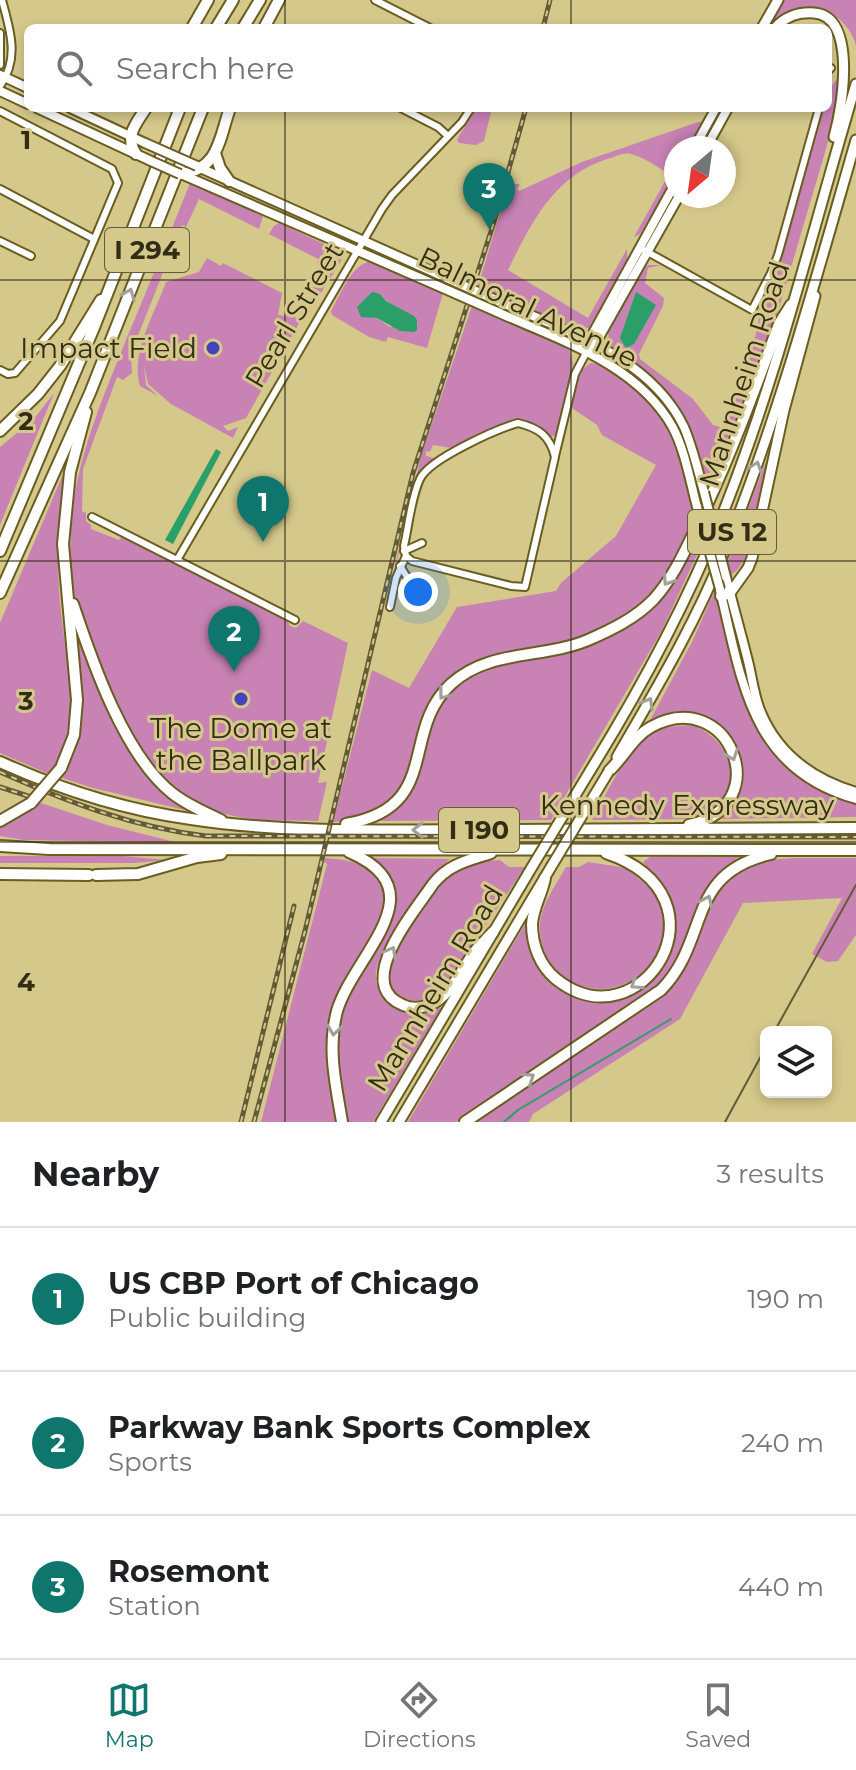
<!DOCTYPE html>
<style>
body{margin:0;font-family:Montserrat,sans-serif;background:#f2f2f2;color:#202124}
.controls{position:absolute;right:24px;bottom:24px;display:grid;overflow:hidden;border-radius:12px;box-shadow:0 4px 12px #0003}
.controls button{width:72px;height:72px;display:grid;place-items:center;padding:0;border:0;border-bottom:2px solid #e0e0e0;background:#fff;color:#202124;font:40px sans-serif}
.compass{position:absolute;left:664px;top:136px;width:72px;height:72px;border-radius:50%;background:#fff;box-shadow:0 4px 12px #0003;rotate:209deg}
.you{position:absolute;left:418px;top:592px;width:28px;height:28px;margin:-20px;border:6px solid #fff;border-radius:50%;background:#1a73e8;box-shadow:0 0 0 12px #1a73e833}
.badge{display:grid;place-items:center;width:52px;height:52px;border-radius:50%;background:#0f766e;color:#fff;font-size:26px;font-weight:700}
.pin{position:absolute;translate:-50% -66px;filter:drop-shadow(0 2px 4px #0008)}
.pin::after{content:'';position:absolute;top:42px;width:28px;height:24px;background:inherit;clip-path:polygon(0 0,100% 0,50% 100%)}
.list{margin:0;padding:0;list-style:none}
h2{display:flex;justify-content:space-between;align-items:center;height:104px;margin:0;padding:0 32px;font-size:34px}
h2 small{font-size:26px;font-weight:400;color:#757577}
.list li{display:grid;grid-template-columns:52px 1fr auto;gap:24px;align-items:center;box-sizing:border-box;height:144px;padding:0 32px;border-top:2px solid #e0e0e0}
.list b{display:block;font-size:30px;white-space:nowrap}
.list p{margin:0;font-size:26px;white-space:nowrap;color:#757577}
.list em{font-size:26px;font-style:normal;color:#757577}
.icon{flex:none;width:44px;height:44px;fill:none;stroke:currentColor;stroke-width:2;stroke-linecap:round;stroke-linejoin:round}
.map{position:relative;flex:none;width:856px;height:1122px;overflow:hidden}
.search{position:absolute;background:#fff;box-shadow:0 4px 12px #0003;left:24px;right:24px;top:24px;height:88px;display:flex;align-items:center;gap:20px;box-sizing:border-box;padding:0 28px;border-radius:12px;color:#757577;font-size:30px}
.sheet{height:536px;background:#fff}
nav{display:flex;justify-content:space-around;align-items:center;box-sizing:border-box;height:112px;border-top:2px solid #e0e0e0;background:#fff;font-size:22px;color:#757577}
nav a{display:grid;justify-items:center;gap:4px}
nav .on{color:#0f766e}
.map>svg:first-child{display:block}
.green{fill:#c882b4;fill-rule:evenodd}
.water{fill:#2a9f68}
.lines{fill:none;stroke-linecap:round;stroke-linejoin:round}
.stream{stroke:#2a9f68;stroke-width:2}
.street-casing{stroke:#695d20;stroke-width:10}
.secondary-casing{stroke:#695d20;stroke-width:12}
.primary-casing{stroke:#695d20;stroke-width:13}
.highway-casing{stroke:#695d20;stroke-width:14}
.street{stroke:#fff;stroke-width:6}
.secondary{stroke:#fff;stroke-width:8}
.primary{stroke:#fff;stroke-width:9}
.highway{stroke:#fff;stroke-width:10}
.tram{stroke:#635b38;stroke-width:2}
.rail-casing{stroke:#635b38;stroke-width:5}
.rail{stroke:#d5c88b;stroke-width:2;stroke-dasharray:6;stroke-linecap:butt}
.secondary-bridge-casing{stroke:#695d20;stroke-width:12;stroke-linecap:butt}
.primary-bridge-casing{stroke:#695d20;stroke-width:13;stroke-linecap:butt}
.highway-bridge-casing{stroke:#695d20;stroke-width:14;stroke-linecap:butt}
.secondary-bridge{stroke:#fff;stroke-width:8}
.primary-bridge{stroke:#fff;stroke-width:9}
.highway-bridge{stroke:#fff;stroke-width:10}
.oneway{stroke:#a3a096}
.grid{fill:none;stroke:#332d15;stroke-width:2;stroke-opacity:0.55}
.poi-dot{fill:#4643b9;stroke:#d5c88b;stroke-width:3}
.labels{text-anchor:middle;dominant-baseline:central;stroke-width:6;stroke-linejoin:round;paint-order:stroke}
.shield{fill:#d5c88b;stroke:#645c38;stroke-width:2}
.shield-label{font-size:26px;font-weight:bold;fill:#332d15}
.street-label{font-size:28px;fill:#332d15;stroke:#d5c88b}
.poi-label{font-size:28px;fill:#332d15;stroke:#d5c88b;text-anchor:end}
.grid-label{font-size:26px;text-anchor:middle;font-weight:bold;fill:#332d15;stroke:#d5c88b;stroke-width:6;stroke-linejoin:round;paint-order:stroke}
</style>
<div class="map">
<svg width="856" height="1122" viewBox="0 0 856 1122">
<rect width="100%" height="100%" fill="#d5c88b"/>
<g class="green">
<path d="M781 0H856V46C852 26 829 5 807 9 796 11 781 22 771 28H766Z"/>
<path d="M838 77 846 81 772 332 708 495C689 420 679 391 610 349L608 333 643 269 648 265H662L648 268 645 283 664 298 663 306 639 354 640 359 693 399 713 425 723 428C741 392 752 357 759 318L757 314 770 285 822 108H828V91Z"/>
<path d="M476 108H492L484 141 476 145 459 143 457 140C462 129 471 120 476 108Z"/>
<path d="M698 122H704L690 148H676V174L640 234 634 237 669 174C657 167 644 157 631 154 623 152 615 157 607 159 554 176 531 223 508 270L588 318 627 249V262L589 328 574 329 478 286 509 184H520L517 189 519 191 582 162Z"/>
<path d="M190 183 263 216 259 229 199 199 186 227 182 225 131 353 132 373 123 380 117 377 83 469 82 511 86 513V521L91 525V529L119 540 122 536 287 620 290 626 296 628 303 621 348 643 318 783 327 782 318 821C292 820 264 822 239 817 177 806 143 758 116 704 98 666 79 627 73 585 61 494 93 422 126 340 148 288 169 236 190 183Z"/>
<polygon points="279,223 339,251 341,261 319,296 311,292 324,267 317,263 318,259 269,234 274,226"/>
<path d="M207 258 221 266 223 263 282 293 278 315 302 318 246 418 223 426 228 431 238 427 233 438 171 404 148 384 144 365 146 385 158 396 140 386C130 353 155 313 166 282L199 272Z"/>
<path d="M371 261 443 293 427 348 388 337 386 342 369 337 332 315 331 311C340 296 351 264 371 261ZM380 294C390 308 411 309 418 325L390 327 377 318 371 317Z"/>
<polygon points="472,306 559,345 560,344 570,351 573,364 556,435 551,437 536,426 517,421 506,423 457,449 433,445 430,452 426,451 426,456 438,459 422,471 419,476 386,603 421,456"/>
<path d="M591 363C603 364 614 372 624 379 672 411 682 466 697 519 680 550 665 587 635 609 612 625 585 637 558 643 504 655 456 652 427 708 414 735 412 790 386 808 382 811 374 812 369 814 356 818 346 822 333 822L372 670 409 688 457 607 556 591 561 583 616 536 656 465 602 435 597 425 572 408 570 405C574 388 575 372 591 363Z"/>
<polygon points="54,393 0,525 0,447 34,419"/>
<path d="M773 443C767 473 756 561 731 575L727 564Z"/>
<path d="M64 472C59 517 56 556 60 602 65 663 84 714 53 772L49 774 0 753V623Z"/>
<path d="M699 529 703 542 661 632 551 820 379 821C390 813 402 805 409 792 429 758 425 707 459 683 482 666 506 663 534 658 576 649 625 638 655 605 664 594 671 580 678 569L682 570Z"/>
<path d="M715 590C742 683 748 774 856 803V817L716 819C747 796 751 753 720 728 714 723 705 718 698 717 683 716 663 722 648 724L692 642Z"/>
<path d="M75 630C99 698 128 768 189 811L93 788 59 777C90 731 83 682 75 630Z"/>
<path d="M693 725C745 747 743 807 689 819L592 820C607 794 628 743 655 731 667 725 680 726 693 725Z"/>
<polygon points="38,802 107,825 179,843 24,840 0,836 0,826 16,820"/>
<polygon points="0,856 122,856 167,860 134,863 0,863"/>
<path d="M650 857H742C695 887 695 928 670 972 661 989 642 999 628 1009L456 1122H408L528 919C529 928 528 940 531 949 558 1032 678 1006 675 920 674 898 656 879 643 862Z"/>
<path d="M325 858C362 860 393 872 383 916L333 1003 327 1037V1062L336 1122H261L324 876 327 864 324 862Z"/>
<path d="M372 858 450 859C431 874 372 956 376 978 377 987 383 999 390 1004 408 1018 423 1014 442 1007L373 1122H344C340 1086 330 1046 341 1011 351 977 401 926 395 894 393 879 382 869 372 858Z"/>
<path d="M796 858H856V935L838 961 827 962 812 954 842 898 743 903 680 1019 533 1114 529 1122H471L666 992C693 958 709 881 746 865 761 859 779 859 796 858Z"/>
<path d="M500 860 509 867H525L443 989C438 992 432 997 427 999 411 1004 390 996 388 978 386 960 437 886 452 873 464 862 484 861 500 860Z"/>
<path d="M588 862C599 864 612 865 624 868 631 870 637 878 643 882 695 926 644 1005 582 986 568 982 556 975 549 962 529 921 545 903 566 867H579Z"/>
</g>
<g class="water">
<polygon points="372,292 380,294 386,301 414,316 417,320 417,330 414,332 400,331 377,318 361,317 357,307"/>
<polygon points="636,292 656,305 634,344 626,348 620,338"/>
<polygon points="216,449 221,452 173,544 165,540"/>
</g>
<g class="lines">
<polyline class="stream" points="504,1122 518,1110 671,1019"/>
<defs>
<g id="street">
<polyline points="375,0 430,28"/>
<polyline points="0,33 0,65"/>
<polyline points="828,71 831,68"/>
<path d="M0 86C20 58 10 30 2 0"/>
<polyline points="401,108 438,127 448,136"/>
<polyline points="0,111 112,169 118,183 60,321 15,373 8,374 0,370"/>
<polyline points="0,189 94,239"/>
<polyline points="0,241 31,256"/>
<polyline points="644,250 752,310 771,273 778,255 819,108"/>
<path d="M518 423C539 428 550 436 555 457L525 587 511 586 412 561 406 556 404 546C409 525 411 498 420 479 429 459 497 429 518 423Z"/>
<polyline points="555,456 575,374 586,353"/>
<polyline points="92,517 295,620"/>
<polyline points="404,551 422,543"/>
<polyline points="177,560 382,209 392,195 462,122 471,108"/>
<polyline points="400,566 407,577"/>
<polyline points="390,607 396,578 406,556"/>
</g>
<g id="secondary">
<polyline points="0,75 28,88"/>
<polyline points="0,91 28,104"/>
<polyline points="37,108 151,161"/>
<polyline points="70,108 145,143"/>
<polyline points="694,148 716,108"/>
<polyline points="706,148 728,108"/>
<polyline points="198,167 440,275"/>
<polyline points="181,174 436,285"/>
<path d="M498 301C565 331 650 356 684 427 693 448 698 471 704 492"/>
<path d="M495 311C557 339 636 363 672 426 685 450 690 481 697 507"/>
<polyline points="587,344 676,182"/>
<polyline points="593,348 679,196"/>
<path d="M726 577C733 605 741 633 748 661 752 677 754 695 760 710 777 753 813 779 856 792"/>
<path d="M720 590C742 682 751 770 856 799"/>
</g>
<g id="primary">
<polyline points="762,28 778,0"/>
<path d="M775 28C786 16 798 12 814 13 856 16 844 101 834 137"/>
<polyline points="730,593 748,568 752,558 784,410 815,296"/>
<path d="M617 757C655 691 695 624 724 552 778 419 816 278 856 140"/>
<path d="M590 771C640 690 685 607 721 518 777 379 813 228 856 84"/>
<polyline points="381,1122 532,867"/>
<polyline points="399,1122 551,867"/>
</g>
<g id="highway">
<polyline points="192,28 208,0"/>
<polyline points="216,28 233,0"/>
<polyline points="243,28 260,0"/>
<polyline points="264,28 279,0"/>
<polyline points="215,153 220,168 229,181"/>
<path d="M136 154C124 136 136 124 146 108"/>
<path d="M180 174C219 170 219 139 230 108"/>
<polyline points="0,431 38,394 60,366 101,300"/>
<polyline points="0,551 95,325 180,108"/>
<polyline points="0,593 90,393 203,108"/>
<polyline points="721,596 730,593"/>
<path d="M73 604C92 661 124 755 172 793 187 805 204 812 221 820"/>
<path d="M0 762C60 789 125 810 191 819 290 834 393 830 493 830 614 830 735 829 856 828"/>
<polyline points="61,768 74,735 77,700 63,544 70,472 86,412"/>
<path d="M609 771C624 757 633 737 651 727 729 684 778 806 689 825"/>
<polyline points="0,821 31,803"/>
<path d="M346 824C443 807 399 732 451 684 489 649 543 659 588 640 611 630 636 618 654 599 673 578 685 551 697 526 729 460 754 392 779 324L791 305"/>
<polyline points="0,846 49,849 856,850"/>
<path d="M491 853C467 861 449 864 433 884 415 911 352 984 403 1005 416 1011 433 1006 443 996 457 984 464 965 476 950 481 944 488 938 493 932"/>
<polyline points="0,874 89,875"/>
<polyline points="96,875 138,874 197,857 221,854"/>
<path d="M545 878C542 894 533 908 532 924 532 945 540 966 556 979 641 1047 736 897 606 853"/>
<path d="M342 1122C336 1085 327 1049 337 1011 354 954 440 891 349 852"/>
<path d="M465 1122 661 990C711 939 684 874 771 854"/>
</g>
</defs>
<use href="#street" class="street-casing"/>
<use href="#secondary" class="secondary-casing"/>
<use href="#primary" class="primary-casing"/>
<use href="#highway" class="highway-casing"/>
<use href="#street" class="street"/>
<use href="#secondary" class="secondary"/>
<use href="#primary" class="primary"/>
<use href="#highway" class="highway"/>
<g class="tram">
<polyline points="774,1032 856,885"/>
<polyline points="725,1122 766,1047"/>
</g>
<defs>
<g id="rail">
<polyline points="543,28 550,0"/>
<path d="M0 772C68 802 132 827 206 836L856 837"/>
<polyline points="0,787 34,798"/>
<polyline points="241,1122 294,906"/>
<polyline points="254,1122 305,931 413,473 494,222 526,108"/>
</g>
</defs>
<use href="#rail" class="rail-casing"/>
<use href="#rail" class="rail"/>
<defs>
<g id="secondary-bridge">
<polyline points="145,143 197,166"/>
<polyline points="151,161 180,174"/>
<polyline points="440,275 498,301"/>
<polyline points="436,285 495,311"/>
<polyline points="704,492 726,577"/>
<polyline points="697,507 720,589"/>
</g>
<g id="primary-bridge">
<polyline points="532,867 590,771"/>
<polyline points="551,867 609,771"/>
</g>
<polyline id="highway-bridge" points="31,803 61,768"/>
</defs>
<use href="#secondary-bridge" class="secondary-bridge-casing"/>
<use href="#primary-bridge" class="primary-bridge-casing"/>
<use href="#highway-bridge" class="highway-bridge-casing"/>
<use href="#secondary-bridge" class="secondary-bridge"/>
<use href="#primary-bridge" class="primary-bridge"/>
<use href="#highway-bridge" class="highway-bridge"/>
</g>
<defs><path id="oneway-chevron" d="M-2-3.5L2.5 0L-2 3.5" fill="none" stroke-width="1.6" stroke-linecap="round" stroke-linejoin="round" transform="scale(2)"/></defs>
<g class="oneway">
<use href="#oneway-chevron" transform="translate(129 294) rotate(-68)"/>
<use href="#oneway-chevron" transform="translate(756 467) rotate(-71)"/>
<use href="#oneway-chevron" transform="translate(668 580) rotate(124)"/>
<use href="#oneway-chevron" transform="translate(444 694) rotate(127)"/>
<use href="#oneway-chevron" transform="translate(648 703) rotate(-60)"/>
<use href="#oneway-chevron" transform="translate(732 755) rotate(71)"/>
<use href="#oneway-chevron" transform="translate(418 830) rotate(180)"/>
<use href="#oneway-chevron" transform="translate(707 901) rotate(-65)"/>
<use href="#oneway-chevron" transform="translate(391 952) rotate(-61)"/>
<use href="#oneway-chevron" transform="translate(636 984) rotate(147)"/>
<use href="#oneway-chevron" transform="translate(334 1030) rotate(98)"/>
<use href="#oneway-chevron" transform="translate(529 1078) rotate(-34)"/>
</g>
<path class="grid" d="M285 0V28M571 0V28M285 108V1122M571 108V1122M0 280H856M0 561H856M0 842H856"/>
<g class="poi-dot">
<circle cx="213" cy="348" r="8"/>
<circle cx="241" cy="699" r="8"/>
</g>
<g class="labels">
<g class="shield">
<rect x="105" y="228" width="84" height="44" rx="6"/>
<rect x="688" y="510" width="88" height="44" rx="6"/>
<rect x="439" y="808" width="80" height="44" rx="6"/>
</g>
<g class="shield-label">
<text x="147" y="250">I 294</text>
<text x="732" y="532">US 12</text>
<text x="479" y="830">I 190</text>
</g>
<g class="street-label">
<text transform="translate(528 307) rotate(26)">Balmoral Avenue</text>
<text transform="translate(294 315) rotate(-59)">Pearl Street</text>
<text transform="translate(744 374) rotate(-72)">Mannheim Road</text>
<text x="687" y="805">Kennedy Expressway</text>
<text transform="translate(435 988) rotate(-59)">Mannheim Road</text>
</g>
<g class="poi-label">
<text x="197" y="348">Impact Field</text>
<text x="241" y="728" text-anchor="middle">The Dome at<tspan x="241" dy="32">the Ballpark</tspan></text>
</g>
</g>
<g class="grid-label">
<text x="26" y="149">1</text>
<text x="26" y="430">2</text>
<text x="26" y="710">3</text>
<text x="26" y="991">4</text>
</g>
</svg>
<div class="controls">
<button><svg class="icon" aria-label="layers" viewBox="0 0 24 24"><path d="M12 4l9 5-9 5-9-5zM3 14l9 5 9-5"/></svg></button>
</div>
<svg class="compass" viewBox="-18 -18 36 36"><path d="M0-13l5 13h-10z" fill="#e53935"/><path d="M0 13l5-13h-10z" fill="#757577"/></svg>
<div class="you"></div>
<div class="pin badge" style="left:263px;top:542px">1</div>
<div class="pin badge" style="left:234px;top:672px">2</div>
<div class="pin badge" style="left:489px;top:229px">3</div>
<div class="search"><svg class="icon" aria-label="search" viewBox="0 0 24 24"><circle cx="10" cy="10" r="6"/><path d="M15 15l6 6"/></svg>Search here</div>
</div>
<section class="sheet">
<h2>Nearby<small>3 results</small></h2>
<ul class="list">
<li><span class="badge">1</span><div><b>US CBP Port of Chicago</b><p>Public building</p></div><em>190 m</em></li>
<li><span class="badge">2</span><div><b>Parkway Bank Sports Complex</b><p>Sports</p></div><em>240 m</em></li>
<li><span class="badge">3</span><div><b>Rosemont</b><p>Station</p></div><em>440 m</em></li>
</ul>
</section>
<nav>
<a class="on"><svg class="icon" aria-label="map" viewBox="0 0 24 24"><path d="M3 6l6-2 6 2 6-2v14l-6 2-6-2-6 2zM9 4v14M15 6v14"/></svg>Map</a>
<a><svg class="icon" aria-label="directions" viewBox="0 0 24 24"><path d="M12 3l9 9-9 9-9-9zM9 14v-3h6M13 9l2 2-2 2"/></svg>Directions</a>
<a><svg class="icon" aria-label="saved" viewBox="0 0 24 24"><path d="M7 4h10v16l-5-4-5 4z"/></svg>Saved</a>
</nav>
